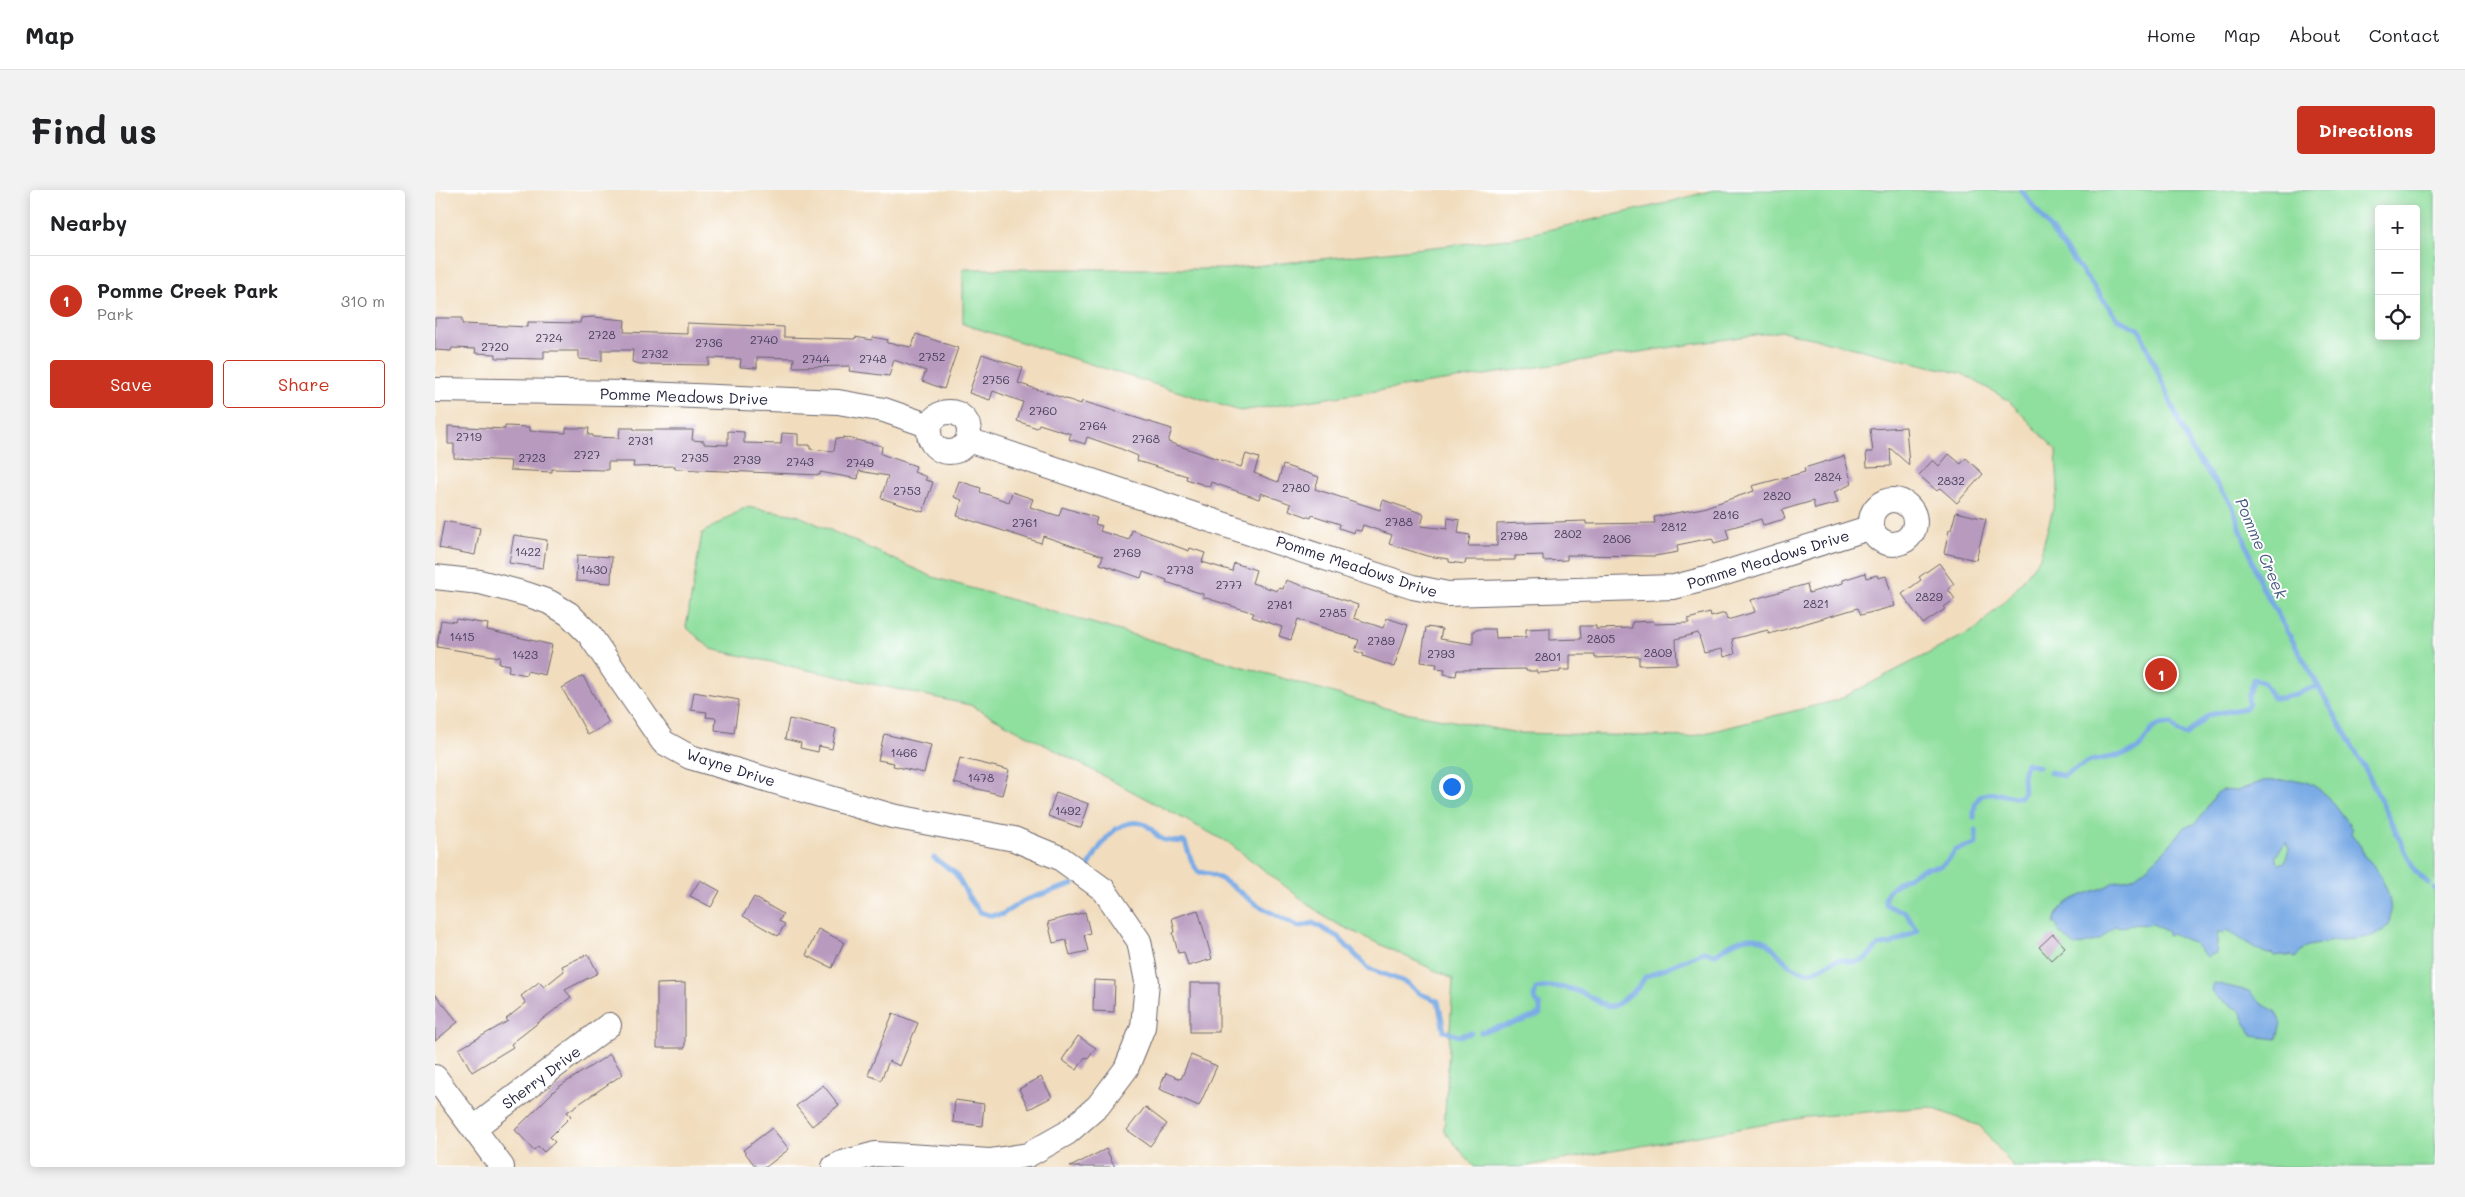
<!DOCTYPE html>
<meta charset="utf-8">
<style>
body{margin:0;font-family:Mali,sans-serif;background:#f2f2f2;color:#202124}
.controls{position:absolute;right:15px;top:15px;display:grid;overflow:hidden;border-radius:5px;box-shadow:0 2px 12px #0003}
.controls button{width:45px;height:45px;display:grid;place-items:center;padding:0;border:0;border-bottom:1px solid #e0e0e0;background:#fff;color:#202124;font:25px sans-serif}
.you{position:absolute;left:1016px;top:596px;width:18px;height:18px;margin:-12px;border:4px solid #fff;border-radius:50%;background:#1a73e8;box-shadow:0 0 0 8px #1a73e833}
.badge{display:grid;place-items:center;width:32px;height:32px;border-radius:50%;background:#c8321e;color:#fff;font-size:16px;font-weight:700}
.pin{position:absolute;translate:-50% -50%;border:2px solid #fff;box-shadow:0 1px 5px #0006}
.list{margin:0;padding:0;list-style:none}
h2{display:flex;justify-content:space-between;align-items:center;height:65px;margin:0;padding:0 20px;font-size:21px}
h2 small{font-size:16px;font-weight:400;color:#757577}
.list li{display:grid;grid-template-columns:32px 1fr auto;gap:15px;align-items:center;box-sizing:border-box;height:90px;padding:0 20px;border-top:1px solid #e0e0e0}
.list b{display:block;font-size:19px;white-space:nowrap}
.list p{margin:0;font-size:16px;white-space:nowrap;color:#757577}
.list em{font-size:16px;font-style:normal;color:#757577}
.actions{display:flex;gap:10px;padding:15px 20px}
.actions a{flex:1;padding:11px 0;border:1px solid #c8321e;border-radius:5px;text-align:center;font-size:18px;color:#c8321e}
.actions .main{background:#c8321e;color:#fff}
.icon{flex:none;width:28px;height:28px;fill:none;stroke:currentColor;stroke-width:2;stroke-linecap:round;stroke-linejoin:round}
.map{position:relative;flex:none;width:2000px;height:977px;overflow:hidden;border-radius:5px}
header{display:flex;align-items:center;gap:30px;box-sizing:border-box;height:70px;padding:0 25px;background:#fff;border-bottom:1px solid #e0e0e0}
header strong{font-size:24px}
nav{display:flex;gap:28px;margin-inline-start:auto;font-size:18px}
.intro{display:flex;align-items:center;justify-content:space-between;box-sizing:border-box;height:120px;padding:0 30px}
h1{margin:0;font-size:35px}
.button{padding:12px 22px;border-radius:5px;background:#c8321e;color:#fff;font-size:18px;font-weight:700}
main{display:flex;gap:30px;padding:0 30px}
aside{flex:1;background:#fff;border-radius:5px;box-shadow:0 2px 12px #0003}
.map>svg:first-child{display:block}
.green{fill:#8fdf9e;stroke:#58806c;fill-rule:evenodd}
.water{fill:#7aabe5;stroke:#4e6690;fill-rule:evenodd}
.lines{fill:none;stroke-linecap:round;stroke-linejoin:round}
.stream{stroke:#7aabe5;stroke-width:5}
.building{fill:#b89abf}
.minor-casing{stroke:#6a6369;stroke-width:26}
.minor{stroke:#fff;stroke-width:24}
.labels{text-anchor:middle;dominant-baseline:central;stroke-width:4;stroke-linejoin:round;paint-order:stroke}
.number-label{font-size:12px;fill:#48405c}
.street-label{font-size:15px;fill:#22223b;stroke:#fff}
.water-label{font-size:16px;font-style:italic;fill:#45597f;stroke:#fff}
</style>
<header>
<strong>Map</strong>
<nav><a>Home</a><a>Map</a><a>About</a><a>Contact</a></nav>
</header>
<div class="intro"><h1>Find us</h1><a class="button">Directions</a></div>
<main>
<aside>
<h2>Nearby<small></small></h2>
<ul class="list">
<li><span class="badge">1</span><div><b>Pomme Creek Park</b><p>Park</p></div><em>310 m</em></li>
</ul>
<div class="actions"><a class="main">Save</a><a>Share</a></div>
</aside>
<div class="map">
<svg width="2000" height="977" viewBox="0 0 2000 977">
<rect width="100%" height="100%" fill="#fff"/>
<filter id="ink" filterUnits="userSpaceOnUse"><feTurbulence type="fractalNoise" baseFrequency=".02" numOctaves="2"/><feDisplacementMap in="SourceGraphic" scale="10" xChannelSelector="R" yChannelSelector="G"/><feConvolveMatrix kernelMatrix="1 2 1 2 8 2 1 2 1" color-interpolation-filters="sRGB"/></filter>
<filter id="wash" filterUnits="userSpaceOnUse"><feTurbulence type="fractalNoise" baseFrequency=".0096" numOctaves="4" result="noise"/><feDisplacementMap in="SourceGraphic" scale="20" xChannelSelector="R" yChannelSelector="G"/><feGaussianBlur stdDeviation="1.12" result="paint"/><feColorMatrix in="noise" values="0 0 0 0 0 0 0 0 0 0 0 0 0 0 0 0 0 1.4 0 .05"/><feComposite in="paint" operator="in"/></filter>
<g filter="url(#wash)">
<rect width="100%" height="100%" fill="#f1ddbe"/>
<path class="green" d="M1278 0H2000V977H1579L1545 936 1494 917 1372 927 1086 977H1039L1009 941 1018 789 894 730 794 653 535 515 276 459 251 437 267 343 311 317 362 325 498 387 954 519 1083 543 1254 547 1403 510 1541 439 1581 399 1605 367 1623 300 1621 260 1573 210 1528 184 1347 141 805 221 528 134V79H792L1073 49 1227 14ZM1944 19H1981V146H1944Z"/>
<g class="water">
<path d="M1861 590C1887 592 1902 619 1917 639L1916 643 1926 657 1929 666C1940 674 1949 691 1953 704 1966 752 1929 747 1898 751 1890 752 1881 755 1873 756 1868 757 1864 765 1860 768L1855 765V767L1848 765 1839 766 1837 763 1833 764C1819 759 1805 748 1791 740L1787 744 1783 742 1781 763 1772 767 1760 754 1738 744 1733 746V742L1716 733 1713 736C1700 731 1693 739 1680 736L1665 750 1640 756 1623 741 1622 735 1619 734C1621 711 1650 704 1668 698 1673 696 1677 692 1682 691 1687 690 1692 690 1697 688 1710 682 1742 649 1749 637L1760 634 1782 603 1787 600 1802 601 1828 591ZM1851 652 1854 659 1850 672 1844 674 1840 667Z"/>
<polygon points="1779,793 1814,801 1827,814 1840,821 1846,833 1842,849 1817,846 1805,821 1783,808 1776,801"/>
</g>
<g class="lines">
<g class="stream">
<polyline points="1586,0 1683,129 1704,139 1757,261 1797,315 1826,395 1931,580 1980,681 1993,693"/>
<path d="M1615 582 1628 586C1637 581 1647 574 1656 571 1668 568 1692 566 1702 559 1719 546 1709 533 1737 534L1743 542 1751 545 1773 525 1810 518 1814 514 1813 507 1819 489 1829 493 1838 508H1849L1883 496"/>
<path d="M1539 628C1538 592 1563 606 1585 607L1589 602 1588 587 1591 573 1604 577"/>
<polyline points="499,668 520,683 537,712 545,722 554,725 566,725 590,710 638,694"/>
<path d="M653 678C663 657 682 625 709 634 717 637 720 646 727 649 733 652 743 651 750 652L757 672 763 682C785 682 804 703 821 714 835 723 850 729 864 737L878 733 903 747 933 778 970 792 986 804 1003 811 1009 841 1024 846 1036 843"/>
<polyline points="1999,698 2000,698"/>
<path d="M1046 842C1066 836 1087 833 1105 824V816L1099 808 1101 799C1130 792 1148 802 1173 817L1183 814 1204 797 1210 787 1268 762 1281 764C1340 720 1335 779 1373 782 1383 782 1392 773 1402 770 1406 769 1412 771 1417 772 1431 773 1435 763 1444 755L1456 754 1482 740 1471 723C1466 719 1458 720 1453 716 1438 702 1482 681 1492 678 1497 676 1503 678 1507 675 1513 671 1517 666 1520 660L1541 654V640"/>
</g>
</g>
<g id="blocks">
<g class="building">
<polygon points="158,127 190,130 189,142 252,144 252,133 349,137 349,147 420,149 420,147 437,150 438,147 453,150 452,153 477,157 481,144 523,158 509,199 487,191 491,181 459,170 454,186 414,181 415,176 358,177 359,168 322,167 322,178 305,177 306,169 274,168 274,175 205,174 197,172 198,160 167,160 167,171 144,169 144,161 109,161 109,169 61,168 61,164 40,163 41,159 17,158 16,161 0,160 0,128 27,128 27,134 93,137 93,132 145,133 146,128"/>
<polygon points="547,164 588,178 583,193 646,214 647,211 737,239 733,252 806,277 811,264 824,268 819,283 843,292 848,275 884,287 880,299 945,320 948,310 989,324 986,336 1012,339 1013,328 1025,330 1023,343 1035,345 1033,356 1062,356 1062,334 1151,331 1151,334 1220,333 1219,327 1268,318 1319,301 1317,296 1370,282 1369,278 1409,266 1417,294 1399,302 1403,313 1380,319 1378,311 1347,320 1350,329 1328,335 1326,329 1291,339 1294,349 1279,353 1277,348 1242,355 1243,362 1220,366 1132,365 1132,370 1108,371 1108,365 1080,366 1080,370 1031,370 1030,374 1014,372 1014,369 992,366 954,354 957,345 928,335 926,341 920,340 919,343 904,338 905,334 877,325 876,328 854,320 856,314 826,303 824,309 776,292 775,297 751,289 752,286 702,271 703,266 684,258 652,247 650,254 634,249 636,244 604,234 602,238 582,231 588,212 558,201 555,210 534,203"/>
<polygon points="13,236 70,239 70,236 95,237 95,241 131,243 131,238 154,238 153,245 158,245 158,247 184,248 185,238 199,238 199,240 258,240 257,250 269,251 269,254 293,255 293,241 309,242 309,253 346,254 347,243 363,244 363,255 375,255 375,259 399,261 401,248 408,249 408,247 447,256 446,264 481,276 479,282 492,287 490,290 498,292 488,322 446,308 453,286 424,281 423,289 385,282 385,285 240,279 240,276 198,277 199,272 173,272 173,280 117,279 117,282 75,280 76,271 19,268 19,254 13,254"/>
<polygon points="1471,237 1474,275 1455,258 1456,276 1432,277 1431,262 1438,262 1435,239"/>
<polygon points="1514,264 1526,274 1531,268 1548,284 1522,313 1505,298 1502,301 1484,285 1498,270 1504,276"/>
<polygon points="524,291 546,298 545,302 574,312 577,302 598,309 595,317 624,326 627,317 662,328 660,334 667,336 665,341 694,350 697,340 754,361 755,358 770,363 767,372 797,381 799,373 821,380 817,393 842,401 843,398 848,399 851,390 894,405 923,415 919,428 948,438 952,428 973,435 959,477 928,466 929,464 920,461 924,450 863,429 856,450 844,446 847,437 817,427 819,423 768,407 768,404 731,392 732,390 708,382 706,388 665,374 668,366 608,346 606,353 522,326 527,310 519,307"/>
<polygon points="1521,322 1551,329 1541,370 1509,363 1514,340 1516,340"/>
<polygon points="9,331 45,338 40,365 4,358"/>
<polygon points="79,345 112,350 108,378 74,373"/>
<polygon points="142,365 177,367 176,393 141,391"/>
<polygon points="1504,373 1519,394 1513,399 1520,409 1509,417 1510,419 1488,434 1467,404 1486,390 1484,387"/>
<polygon points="1430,383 1431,388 1442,385 1443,388 1451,386 1460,416 1426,425 1423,418 1334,444 1333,440 1297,449 1300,464 1289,467 1287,459 1269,463 1263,443 1241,449 1242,474 1204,475 1204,466 1160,468 1160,465 1135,465 1135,480 1125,480 1125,482 1102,483 1102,481 1091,481 1091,479 1022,480 1021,486 1009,484 1010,479 1001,478 1002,474 986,472 991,437 1007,439 1005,449 1038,454 1038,441 1045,439 1060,439 1061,448 1091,447 1091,439 1115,438 1115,450 1146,449 1145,436 1161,436 1161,439 1197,438 1197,432 1219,431 1219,434 1254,433 1253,429 1275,423 1276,427 1290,423 1292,430 1320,422 1316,410 1372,394 1374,403 1408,393 1408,390"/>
<polygon points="21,429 53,434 52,440 117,455 110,485 92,481 91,485 73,481 75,475 64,473 65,467 2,457 6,430 20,432"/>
<polygon points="148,486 174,533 153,545 127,498"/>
<polygon points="259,502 304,510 299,543 280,540 281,528 271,527 272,522 256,520"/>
<polygon points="354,529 401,539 397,559 384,556 383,562 365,558 366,553 350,549"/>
<polygon points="449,544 496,555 489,583 458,576 459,573 443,570"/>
<polygon points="525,568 574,580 567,605 519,593"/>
<polygon points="621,602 654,614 646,638 613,626"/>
<polygon points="265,690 285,701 276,717 255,706"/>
<polygon points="319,707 348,724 344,731 350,734 343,746 308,726"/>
<polygon points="763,720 777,769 753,776 749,762 743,763 738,743 740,742 737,728"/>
<polygon points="650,722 655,743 649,745 653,761 635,765 631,750 618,753 613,732"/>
<polygon points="383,739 409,752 397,778 371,765"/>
<polygon points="1618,744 1630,757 1616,770 1604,757"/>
<polygon points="153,764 163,783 130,800 136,807 76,854 78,857 37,882 24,859 73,831 71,829 91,813 86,806 104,792 109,797 129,781 127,776"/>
<polygon points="659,790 680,791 679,822 658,821"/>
<polygon points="250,793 250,858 222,858 222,794"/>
<rect x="755" y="793" width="29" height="49"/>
<polygon points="0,804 23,832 0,851"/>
<polygon points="458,823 483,833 465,876 454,871 446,890 433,885"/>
<polygon points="643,846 661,858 653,869 650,867 642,880 627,870"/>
<polygon points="175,864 188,884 132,922 136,926 115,947 120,952 109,962 103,956 99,960 80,940 122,898"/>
<polygon points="756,865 782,876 764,916 724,899 731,883 746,889"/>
<polygon points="606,887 617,907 594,919 584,899"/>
<polygon points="388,895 404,915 377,936 361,916"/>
<polygon points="520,910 549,914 547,936 518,932"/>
<polygon points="710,917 732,934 715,956 692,940"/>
<polygon points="337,938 354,959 331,977 321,977 308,960"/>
<polygon points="671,959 680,977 635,977"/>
</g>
</g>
</g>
<g filter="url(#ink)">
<use href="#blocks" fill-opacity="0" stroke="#6a6369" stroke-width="1"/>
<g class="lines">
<defs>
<g id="minor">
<polyline points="0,200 189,203 403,212 449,220 495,236"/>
<circle cx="514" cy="242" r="20"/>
<polyline points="533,250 978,397 1013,404 1239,397 1274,388 1437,337"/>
<circle cx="1458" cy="332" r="22"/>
<polyline points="0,387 45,392 91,404 114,412 134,424 154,444 228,552 255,567 457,626 579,649 625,668 669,700 704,751 712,792 708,837 691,879 663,916 632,943 593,965 555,971 440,964 407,973 399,977"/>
<polyline points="0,887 67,977"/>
<polyline points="39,938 174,835"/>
</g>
</defs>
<use href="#minor" class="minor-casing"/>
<use href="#minor" class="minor"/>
</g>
</g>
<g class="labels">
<g class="number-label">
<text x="167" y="144">2728</text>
<text x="114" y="147">2724</text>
<text x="329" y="149">2740</text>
<text x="274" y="152">2736</text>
<text x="60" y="156">2720</text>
<text x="220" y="163">2732</text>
<text x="497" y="166">2752</text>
<text x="381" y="168">2744</text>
<text x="438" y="168">2748</text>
<text x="561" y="189">2756</text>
<text x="608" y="220">2760</text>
<text x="658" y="235">2764</text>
<text x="34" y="246">2719</text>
<text x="711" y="248">2768</text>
<text x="206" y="250">2731</text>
<text x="152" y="264">2727</text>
<text x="97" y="267">2723</text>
<text x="260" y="267">2735</text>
<text x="312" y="269">2739</text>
<text x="365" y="271">2743</text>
<text x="425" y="272">2749</text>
<text x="1393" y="286">2824</text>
<text x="1516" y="290">2832</text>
<text x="861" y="297">2780</text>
<text x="472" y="300">2753</text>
<text x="1342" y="305">2820</text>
<text x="1291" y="324">2816</text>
<text x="964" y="331">2788</text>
<text x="590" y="332">2761</text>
<text x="1239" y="336">2812</text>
<text x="1133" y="343">2802</text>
<text x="1079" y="345">2798</text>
<text x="1182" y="348">2806</text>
<text x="93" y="361">1422</text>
<text x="692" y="362">2769</text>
<text x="159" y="379">1430</text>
<text x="745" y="379">2773</text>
<text x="794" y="394">2777</text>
<text x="1494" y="406">2829</text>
<text x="1381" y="413">2821</text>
<text x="845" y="414">2781</text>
<text x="898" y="422">2785</text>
<text x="27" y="446">1415</text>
<text x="1166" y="448">2805</text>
<text x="946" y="450">2789</text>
<text x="1223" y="462">2809</text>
<text x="1006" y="463">2793</text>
<text x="90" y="464">1423</text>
<text x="1113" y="466">2801</text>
<text x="469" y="562">1466</text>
<text x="546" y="587">1478</text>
<text x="633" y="620">1492</text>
</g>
<g class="street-label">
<text transform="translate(249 206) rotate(2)">Pomme Meadows Drive</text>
<text transform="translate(1333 369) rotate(-17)">Pomme Meadows Drive</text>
<text transform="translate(922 376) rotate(18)">Pomme Meadows Drive</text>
<text transform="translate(296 577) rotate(18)">Wayne Drive</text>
<text transform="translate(106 887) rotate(-37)">Sherry Drive</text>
</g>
<g class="water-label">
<text transform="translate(1827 358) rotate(67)">Pomme Creek</text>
</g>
</g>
</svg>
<div class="controls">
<button>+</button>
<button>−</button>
<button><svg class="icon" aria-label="locate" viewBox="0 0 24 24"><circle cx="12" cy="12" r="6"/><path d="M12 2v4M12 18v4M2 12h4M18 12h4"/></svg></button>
</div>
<div class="you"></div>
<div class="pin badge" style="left:1726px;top:484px">1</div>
</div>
</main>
